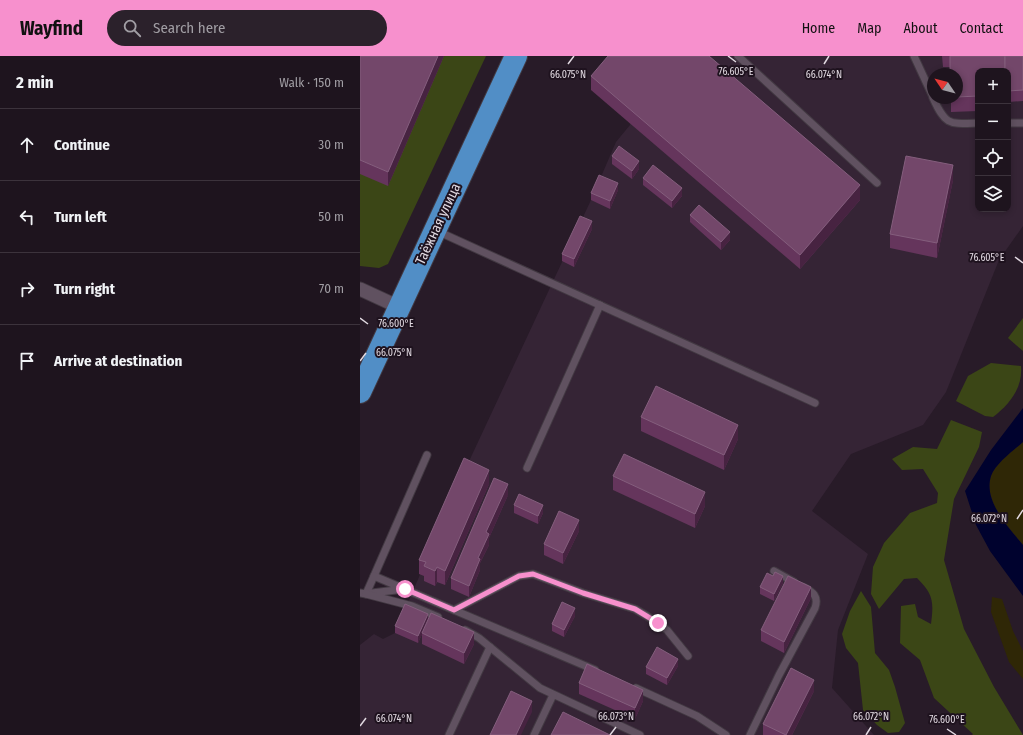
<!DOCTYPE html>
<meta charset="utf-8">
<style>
body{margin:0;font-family:"Fira Sans Condensed",sans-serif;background:#2b212b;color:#f1f3f6}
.controls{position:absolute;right:12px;top:12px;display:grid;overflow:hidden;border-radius:8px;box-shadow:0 2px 6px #0003}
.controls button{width:36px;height:36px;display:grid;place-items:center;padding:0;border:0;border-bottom:1px solid #3c333c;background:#1e141e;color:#f1f3f6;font:20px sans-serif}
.compass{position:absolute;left:567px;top:12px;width:36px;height:36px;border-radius:50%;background:#1e141e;box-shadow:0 2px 6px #0003;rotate:305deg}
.stop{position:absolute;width:12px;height:12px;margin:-9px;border:3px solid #f790cd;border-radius:50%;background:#fff}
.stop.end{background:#f790cd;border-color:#fff;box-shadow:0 1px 4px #0008}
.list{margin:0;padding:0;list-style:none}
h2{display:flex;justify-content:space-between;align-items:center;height:52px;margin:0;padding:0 16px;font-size:17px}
h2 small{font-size:13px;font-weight:400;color:#a19ea4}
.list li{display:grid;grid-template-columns:26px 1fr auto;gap:12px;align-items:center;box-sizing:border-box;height:72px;padding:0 16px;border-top:1px solid #3c333c}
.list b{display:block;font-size:15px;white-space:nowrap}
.list em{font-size:13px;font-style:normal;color:#a19ea4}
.icon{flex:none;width:22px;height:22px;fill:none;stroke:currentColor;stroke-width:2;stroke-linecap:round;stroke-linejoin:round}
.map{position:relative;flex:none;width:663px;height:679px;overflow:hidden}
header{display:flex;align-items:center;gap:24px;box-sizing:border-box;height:56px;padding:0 20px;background:#f790cd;color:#111}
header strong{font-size:19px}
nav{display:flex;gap:22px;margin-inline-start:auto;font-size:14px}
.search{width:280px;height:36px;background:#2b212b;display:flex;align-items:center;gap:10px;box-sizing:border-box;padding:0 14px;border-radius:22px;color:#a19ea4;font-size:15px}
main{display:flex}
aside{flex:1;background:#1e141e}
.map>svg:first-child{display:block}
.built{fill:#352435;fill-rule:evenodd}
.green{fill:#3b4616}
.sand{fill:#2f2706}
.water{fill:#00022e}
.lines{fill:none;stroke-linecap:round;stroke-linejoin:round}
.lane-casing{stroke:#423942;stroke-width:9}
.street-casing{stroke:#423942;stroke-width:15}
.highway-casing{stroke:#423942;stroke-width:24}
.lane{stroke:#605160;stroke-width:7}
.street{stroke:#605160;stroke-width:13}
.highway{stroke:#518ec6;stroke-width:22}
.wall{fill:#65355c}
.shaded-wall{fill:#472341}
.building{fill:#73476a;stroke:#845e7d}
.route{stroke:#f790cd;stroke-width:5}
.ticks{fill:none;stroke:#e1d9e1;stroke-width:1.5}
.labels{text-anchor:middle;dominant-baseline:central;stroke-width:4;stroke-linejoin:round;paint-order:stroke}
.street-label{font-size:14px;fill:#e1d9e1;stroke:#1e121e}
.ticks-label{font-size:10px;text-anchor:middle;fill:#e1d9e1;stroke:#1e121e;stroke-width:4;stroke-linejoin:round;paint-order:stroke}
</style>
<header>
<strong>Wayfind</strong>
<div class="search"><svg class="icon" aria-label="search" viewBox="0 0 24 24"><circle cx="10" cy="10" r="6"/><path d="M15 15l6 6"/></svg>Search here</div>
<nav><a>Home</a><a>Map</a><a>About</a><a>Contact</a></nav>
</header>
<main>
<aside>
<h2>2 min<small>Walk · 150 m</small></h2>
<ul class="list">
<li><svg class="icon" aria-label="ahead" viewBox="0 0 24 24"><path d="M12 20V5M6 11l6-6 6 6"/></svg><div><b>Continue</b></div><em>30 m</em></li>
<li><svg class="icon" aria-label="left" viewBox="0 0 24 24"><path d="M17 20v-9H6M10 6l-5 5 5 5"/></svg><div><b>Turn left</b></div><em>50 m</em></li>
<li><svg class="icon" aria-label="right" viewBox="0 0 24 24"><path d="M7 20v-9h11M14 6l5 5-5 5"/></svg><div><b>Turn right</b></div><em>70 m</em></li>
<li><svg class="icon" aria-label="arrive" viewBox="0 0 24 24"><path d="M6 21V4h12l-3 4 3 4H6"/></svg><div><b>Arrive at destination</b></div></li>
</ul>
</aside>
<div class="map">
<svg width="663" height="679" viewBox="0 0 663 679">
<rect width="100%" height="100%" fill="#281b28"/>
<path class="built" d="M260 0H663V170L639 204 586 336 563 369 491 398 452 455 508 498 478 574 472 632 514 679H0V589L14 578 23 583 35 577 104 416 231 144 256 86 270 69ZM618 15H648V153H618ZM573 18H597V42H573Z"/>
<g class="green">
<polygon points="0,0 126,0 28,208 19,212 0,210"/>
<polygon points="663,262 663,295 648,282"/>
<path d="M631 307 661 310C663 332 649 349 633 361L625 360 596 345 608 320Z"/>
<path d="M591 364 622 376 619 391 594 443 584 504 604 573 634 631 663 679H612L613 678 574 642 560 604 540 587 541 550 555 548 558 561 571 568C574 545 573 538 557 522L544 523 519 553 511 538 513 511 524 487 550 457 577 447 578 437 563 413 542 414 532 403 553 391 577 393Z"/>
<polygon points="501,535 511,551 515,597 529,614 535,631 545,667 539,676 528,677 517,669 503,654 498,607 486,592 482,578 490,555"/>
</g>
<g class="sand">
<path d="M663 386V489C649 472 623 445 631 420 636 407 653 395 663 386Z"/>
<polygon points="632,541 642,543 653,575 663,595 663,623 649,606 631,556"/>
</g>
<path class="water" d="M663 352V386C653 395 636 407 631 420 623 445 649 472 663 489V540L630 495 616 469 605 435 631 394Z"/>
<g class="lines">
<defs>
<g id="lane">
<polyline points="378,0 517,127"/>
<polyline points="554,0 573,41"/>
<path d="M573 42C586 70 589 68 618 67"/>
<polyline points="648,67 663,67"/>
<polyline points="77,175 455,347"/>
<polyline points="167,412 240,249"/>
<polyline points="414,515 434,526"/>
<polyline points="14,520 67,399"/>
<polyline points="0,537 6,538 14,520 235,614"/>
<polyline points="12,537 44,533"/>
<polyline points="6,538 52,550 78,561"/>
<polyline points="94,554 159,520 173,518 223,537 275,553 287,560 307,574 328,600"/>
<polyline points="105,574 119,582 180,632 280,679"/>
<polyline points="276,632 337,660 366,679"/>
<polyline points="89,679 130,591"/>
<polyline points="174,679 193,639"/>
<path d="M390 679 419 619 455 552C459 540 453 536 443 531"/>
</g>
<polyline id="street" points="0,233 39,251"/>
<polyline id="highway" points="0,336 156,0"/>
</defs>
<use href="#lane" class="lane-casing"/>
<use href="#street" class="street-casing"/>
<use href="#highway" class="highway-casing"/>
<use href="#lane" class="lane"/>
<use href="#street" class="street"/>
<use href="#highway" class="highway"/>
</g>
<g class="wall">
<polygon points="0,0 84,0 28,130 0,118"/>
<polygon points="582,0 663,0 663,45 648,46 648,15 618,15 618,55 591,56 591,42 597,42 597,18 590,18 590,11 583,11"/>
<polygon points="231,20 500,144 440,213 231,34"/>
<polygon points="252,100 279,113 272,123 252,108"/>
<polygon points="283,122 322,140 312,152 283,129"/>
<polygon points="593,124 577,202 530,192 530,178"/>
<polygon points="258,134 250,153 231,144 231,137"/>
<polygon points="330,159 370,184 361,194 330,166"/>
<polygon points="232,173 214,211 202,205 202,198"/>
<polygon points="281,361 378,383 364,414 281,375"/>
<polygon points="253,420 345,450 335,472 253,434"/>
<polygon points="129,428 85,529 77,526 75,530 64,525 64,520 59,518 59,504"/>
<polygon points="148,439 129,482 129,489 120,507 120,514 109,541 91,533 91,522"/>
<polygon points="154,449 183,457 178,468 154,457"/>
<polygon points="219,475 203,508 184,499 184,488"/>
<polygon points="423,527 414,545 400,538 400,531"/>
<polygon points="451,542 424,597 401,585 401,574"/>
<polygon points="215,560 204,581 192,575 192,568"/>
<polygon points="68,565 114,588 104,608 62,588 62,578 58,587 35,577 35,570"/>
<polygon points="318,610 307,629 286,618 286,611"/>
<polygon points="219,627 283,645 275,663 219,638"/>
<polygon points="454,635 432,679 403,679 403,668"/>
</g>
<g class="shaded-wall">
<polygon points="78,0 84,0 28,130 28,116"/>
<polygon points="279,105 279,113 272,123 272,115"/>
<polygon points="593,109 593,124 577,202 577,187"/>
<polygon points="258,127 258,134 250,153 250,145"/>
<polygon points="500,129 500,144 440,213 440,199"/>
<polygon points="322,132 322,140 312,152 312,145"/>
<polygon points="232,165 232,173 214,211 214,203"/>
<polygon points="370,176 370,184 361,194 361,186"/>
<polygon points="378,369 378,383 364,414 364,399"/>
<polygon points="129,414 129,428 85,529 85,515"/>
<polygon points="148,428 148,439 129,482 129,489 120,507 120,514 109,541 109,530 126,476"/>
<polygon points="345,436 345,450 335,472 335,458"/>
<polygon points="183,449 183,457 178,468 178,460"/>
<polygon points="219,464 219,475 203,508 203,497"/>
<polygon points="77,511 77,526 75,530 75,515"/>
<polygon points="423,520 423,527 414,545 414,538"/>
<polygon points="451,531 451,542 424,597 424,586"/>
<polygon points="215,552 215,560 204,581 204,574"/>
<polygon points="68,558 68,566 58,587 58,580"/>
<polygon points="114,576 114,588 104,608 104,597"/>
<polygon points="318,603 318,610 307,629 307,622"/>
<polygon points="454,624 454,635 432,679 426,679"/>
<polygon points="283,634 283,645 275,663 275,652"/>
<polygon points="172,645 172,656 161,679 156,679"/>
</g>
<g class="building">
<polygon points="0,0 78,0 28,116 0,104"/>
<polygon points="248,0 349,0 500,129 440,199 231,20"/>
<polygon points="590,0 645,0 645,15 618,15 618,40 597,41 597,18 590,18"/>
<polygon points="645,0 663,0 663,34 648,35 648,15 645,15"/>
<polygon points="259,90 279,105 272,115 252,100"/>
<polygon points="546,100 593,109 577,187 530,178"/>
<polygon points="293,109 322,132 312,145 283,122"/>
<polygon points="239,119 258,127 250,145 231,137"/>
<polygon points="339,149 370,176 361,186 330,159"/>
<polygon points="220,160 232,165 214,203 202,198"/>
<polygon points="296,330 378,369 364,399 281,361"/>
<polygon points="264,398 345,436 335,458 253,420"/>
<polygon points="104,402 129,414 85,515 77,511 75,515 64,510 66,506 59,504"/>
<polygon points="134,422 148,428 126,476 129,478 118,502 120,503 109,530 91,522"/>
<polygon points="159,438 183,449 178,460 154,449"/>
<polygon points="199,455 219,464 203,497 184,488"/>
<polygon points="415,516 423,520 414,538 400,531 407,517 413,520"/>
<polygon points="428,520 451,531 424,586 401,574"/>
<polygon points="202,546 215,552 204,574 192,568"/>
<polygon points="45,548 68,558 58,580 35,570"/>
<polygon points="71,557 114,576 104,597 62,577"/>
<polygon points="297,591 318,603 307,622 286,611"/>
<polygon points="227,608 283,634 275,652 219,627"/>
<polygon points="431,612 454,624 426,679 403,668"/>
<polygon points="151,635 172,645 156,679 130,679"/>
<polygon points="203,656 250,679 191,679"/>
</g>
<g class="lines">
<polyline class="route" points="45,533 94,554 159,520 173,518 223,537 275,553 298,567"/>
</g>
<path class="ticks" d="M368 0 376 6M208 8 214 0M464 8 469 0M655 201 663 207M0 262 8 268M0 305 6 297M657 463 663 454M0 670 6 662M587 673 596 679M250 679 256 671M506 679 511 671"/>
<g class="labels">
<g class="street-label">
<text transform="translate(78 168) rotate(-65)">Таёжная улица</text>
</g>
</g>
<g class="ticks-label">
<text x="376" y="19">76.605°E</text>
<text x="208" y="22">66.075°N</text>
<text x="464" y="22">66.074°N</text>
<text x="627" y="205">76.605°E</text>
<text x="36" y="271">76.600°E</text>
<text x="34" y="300">66.075°N</text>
<text x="629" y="466">66.072°N</text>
<text x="256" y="664">66.073°N</text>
<text x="511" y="664">66.072°N</text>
<text x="34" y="666">66.074°N</text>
<text x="587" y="667">76.600°E</text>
</g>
</svg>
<div class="controls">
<button>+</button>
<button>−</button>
<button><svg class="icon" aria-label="locate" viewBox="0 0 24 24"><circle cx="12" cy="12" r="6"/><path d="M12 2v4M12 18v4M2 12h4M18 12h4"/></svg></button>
<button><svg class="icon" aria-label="layers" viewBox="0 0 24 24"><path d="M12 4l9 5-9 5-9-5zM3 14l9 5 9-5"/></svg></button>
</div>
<svg class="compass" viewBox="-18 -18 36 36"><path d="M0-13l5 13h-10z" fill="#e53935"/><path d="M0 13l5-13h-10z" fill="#a19ea4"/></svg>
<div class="stop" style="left:45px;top:533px"></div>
<div class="stop end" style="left:298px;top:567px"></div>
</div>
</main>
